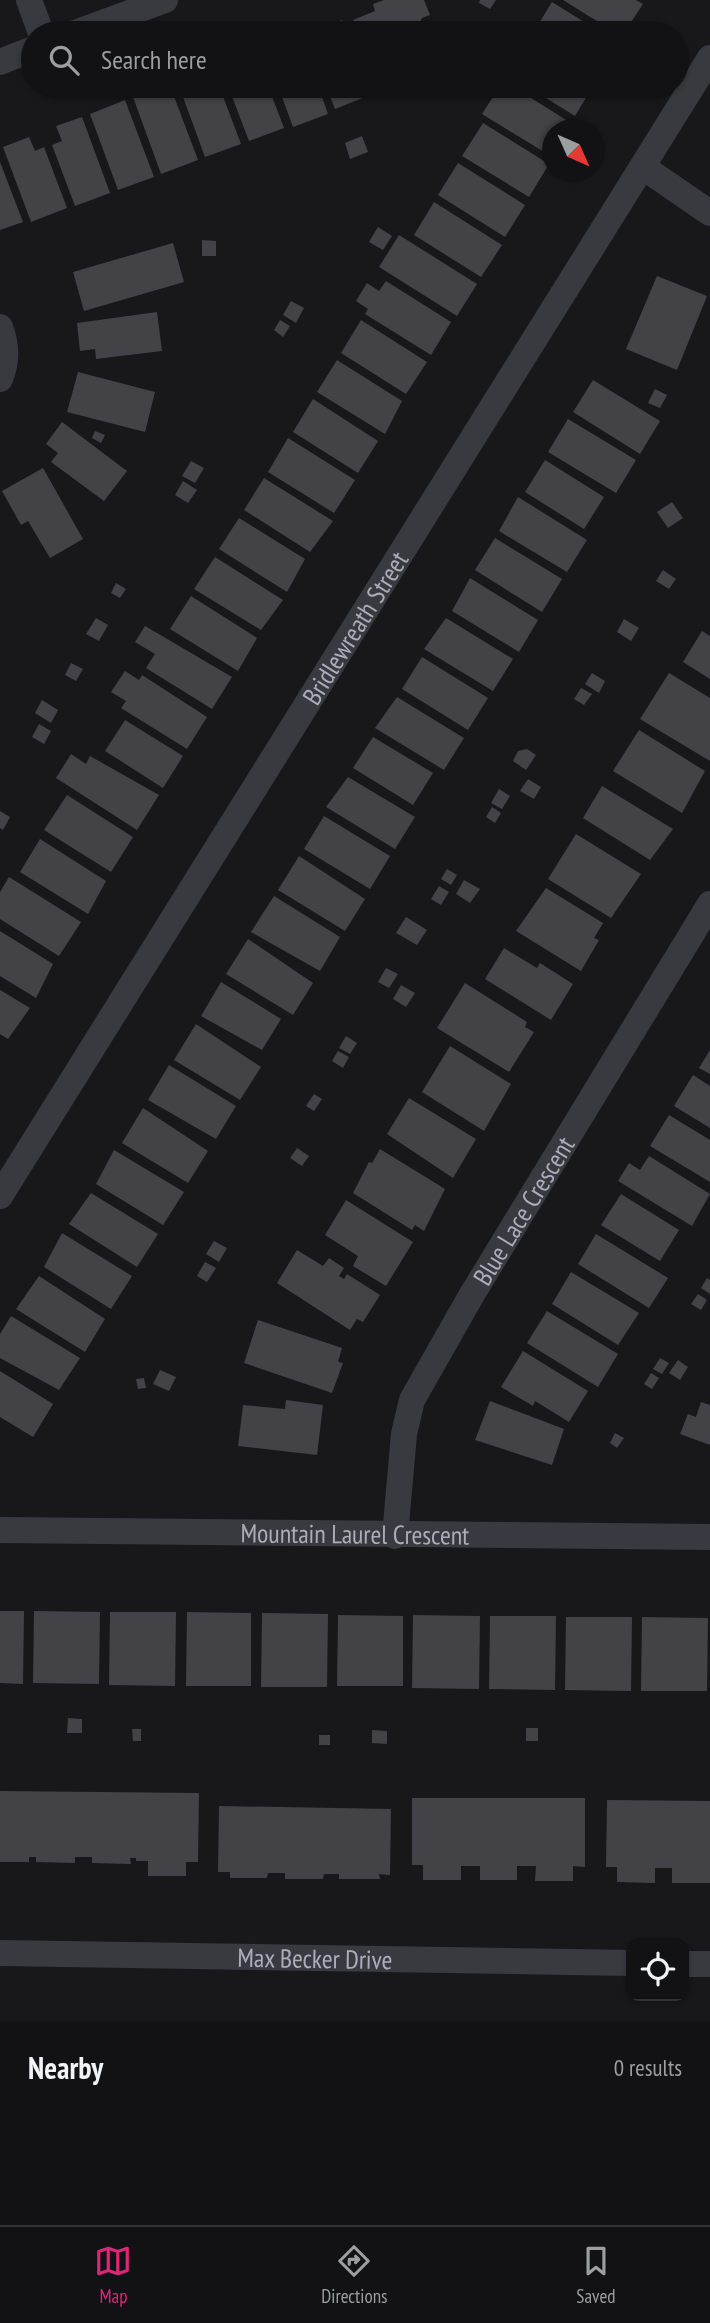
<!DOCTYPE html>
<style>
body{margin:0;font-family:"PT Sans Narrow",sans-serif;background:#1f2022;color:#f1f3f6}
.controls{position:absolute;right:21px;bottom:21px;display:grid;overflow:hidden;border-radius:14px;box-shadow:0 2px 5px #0004}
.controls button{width:63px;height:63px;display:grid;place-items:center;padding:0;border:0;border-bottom:2px solid #313234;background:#121214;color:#f1f3f6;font:35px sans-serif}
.compass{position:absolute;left:542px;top:119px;width:63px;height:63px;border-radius:50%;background:#121214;box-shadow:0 2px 5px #0004;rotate:135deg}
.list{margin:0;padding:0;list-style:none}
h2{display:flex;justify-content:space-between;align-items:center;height:91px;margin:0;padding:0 28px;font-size:30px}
h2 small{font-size:23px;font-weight:400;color:#9c9ea0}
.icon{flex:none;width:38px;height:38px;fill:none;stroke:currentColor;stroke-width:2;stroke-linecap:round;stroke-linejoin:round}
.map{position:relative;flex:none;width:710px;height:2022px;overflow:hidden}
.search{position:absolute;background:#121214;box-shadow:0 2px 5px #0004;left:21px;right:21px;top:21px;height:77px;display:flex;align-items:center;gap:18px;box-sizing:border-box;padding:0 24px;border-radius:38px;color:#9c9ea0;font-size:26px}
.sheet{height:203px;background:#121214}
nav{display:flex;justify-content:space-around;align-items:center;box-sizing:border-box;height:98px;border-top:2px solid #313234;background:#121214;font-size:19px;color:#9c9ea0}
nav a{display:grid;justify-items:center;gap:4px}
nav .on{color:#db2777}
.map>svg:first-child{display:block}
.building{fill:#434347}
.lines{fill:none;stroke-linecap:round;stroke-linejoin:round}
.street{stroke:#393a3f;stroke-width:26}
.labels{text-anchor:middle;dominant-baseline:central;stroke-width:7;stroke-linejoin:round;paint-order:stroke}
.street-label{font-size:26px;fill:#abaeba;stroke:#131315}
</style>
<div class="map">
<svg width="710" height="2022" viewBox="0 0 710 2022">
<rect width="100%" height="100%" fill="#18181a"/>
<g class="building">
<polygon points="384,0 424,0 430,15 422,18 415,33 359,33 353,20 375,11 373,4"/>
<polygon points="480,0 496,0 490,9 479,3"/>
<polygon points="563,0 636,0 643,4 624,33 616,33"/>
<polygon points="552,2 602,33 533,33"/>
<polygon points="342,20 347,33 318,33 317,30"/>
<polygon points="164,86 170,86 198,160 161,174 133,97"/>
<polygon points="179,86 219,86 241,144 205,157"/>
<polygon points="228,86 268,86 284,128 249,141"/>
<polygon points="278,86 318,86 328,114 293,127"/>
<polygon points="326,86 366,86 370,95 335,109"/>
<polygon points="500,86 512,86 571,123 567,130 552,130 552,149 549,155 482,114"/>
<polygon points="527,86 593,86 575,116"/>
<polygon points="125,100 154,177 118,190 90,114"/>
<polygon points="82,117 110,193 75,206 52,145 62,141 56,126"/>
<polygon points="483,123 549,164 529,197 462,156"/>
<polygon points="362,136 368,152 350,159 345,143"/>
<polygon points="29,137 35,151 44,147 67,208 31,222 3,147"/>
<polygon points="0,162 23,222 0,230"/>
<polygon points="458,163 525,205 505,237 438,195"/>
<polygon points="434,202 502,245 481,277 414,235"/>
<polygon points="378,227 392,236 383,250 369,242"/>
<polygon points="399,235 477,284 457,316 379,267"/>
<polygon points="202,240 216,241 216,256 202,256"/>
<polygon points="173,243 184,282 84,311 73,272"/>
<polygon points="657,276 707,296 677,370 626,349"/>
<polygon points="386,281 451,322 431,355 365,314 368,309 356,301 367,283 379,291"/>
<polygon points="291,301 304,308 296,323 283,315"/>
<polygon points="157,312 162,351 96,359 95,349 80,351 77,323"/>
<polygon points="280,320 290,326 283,337 274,330"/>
<polygon points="361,320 427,362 406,394 341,353"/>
<polygon points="337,360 402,401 385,434 317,392"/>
<polygon points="78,372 155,392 145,432 67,412"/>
<polygon points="593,380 660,421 640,454 573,412"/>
<polygon points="655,389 667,395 660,408 648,403"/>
<polygon points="313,399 378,441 358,473 293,432"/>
<polygon points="568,419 636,460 616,493 548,452"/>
<polygon points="62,422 127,471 104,501 51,462 58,453 46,444"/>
<polygon points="95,431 105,435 101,443 92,438"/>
<polygon points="288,438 355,480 334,513 268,472"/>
<polygon points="545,460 604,497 584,529 525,492"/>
<polygon points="191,461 204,468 195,483 182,476"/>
<polygon points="43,468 83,539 50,558 28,521 21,525 2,491"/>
<polygon points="264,478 333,521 310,552 244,510"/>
<polygon points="183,481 197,490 188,503 175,495"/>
<polygon points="518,497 587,540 567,572 499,531"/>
<polygon points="672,502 683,518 668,528 657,512"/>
<polygon points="239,518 305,559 287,592 219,549"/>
<polygon points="495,538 562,579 542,612 475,570"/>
<polygon points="215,557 283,600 261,630 194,589"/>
<polygon points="663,570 676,579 669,589 656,581"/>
<polygon points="470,578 538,620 519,652 452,611"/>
<polygon points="116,583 126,589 120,598 111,593"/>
<polygon points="191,596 257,638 238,671 170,629"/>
<polygon points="96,618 108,625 99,641 86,634"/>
<polygon points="446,618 513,659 493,691 424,649"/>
<polygon points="624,619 639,628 631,641 617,632"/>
<polygon points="145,626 232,677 212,709 146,668 155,654 135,642"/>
<polygon points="702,631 710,636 710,679 683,662"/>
<polygon points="422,657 488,698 468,730 402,689"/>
<polygon points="71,663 83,669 76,681 65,675"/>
<polygon points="125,671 139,680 142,675 207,717 187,749 121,708 126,701 111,692"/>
<polygon points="592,673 605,681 599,693 585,684"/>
<polygon points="669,673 710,698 710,761 640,719"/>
<polygon points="581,688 592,694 584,705 574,699"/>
<polygon points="397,697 464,738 444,770 375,728"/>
<polygon points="42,700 58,710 51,723 35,713"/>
<polygon points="125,720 183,756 163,788 105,751"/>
<polygon points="39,724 51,731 44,744 32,737"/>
<polygon points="639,730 705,771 682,813 613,771"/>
<polygon points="373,737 433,773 413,805 353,768"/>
<polygon points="527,749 536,755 526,770 513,761 518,751"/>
<polygon points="71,754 86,764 90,756 159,795 137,830 56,778"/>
<polygon points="348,777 415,817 395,849 326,807"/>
<polygon points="528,779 541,787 534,799 520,791"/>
<polygon points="602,786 673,829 650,860 583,818"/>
<polygon points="499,789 510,796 502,809 491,803"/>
<polygon points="67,795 133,837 111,872 44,830"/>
<polygon points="492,807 501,813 495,823 486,817"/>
<polygon points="0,811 10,817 3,830 0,828"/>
<polygon points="324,816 390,856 370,889 304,849"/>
<polygon points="576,834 641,874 611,918 548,879"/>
<polygon points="40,839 106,881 88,914 20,872"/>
<polygon points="299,856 365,899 345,931 278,890"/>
<polygon points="447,869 457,875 451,885 441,879"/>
<polygon points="9,877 81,922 59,956 0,919 0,892"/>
<polygon points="464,880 480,889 470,903 456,894"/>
<polygon points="439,886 449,892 441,905 431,899"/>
<polygon points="546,888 603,923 594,938 599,940 581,971 516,931"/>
<polygon points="274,896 340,937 320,971 251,932"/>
<polygon points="406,917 427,930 417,945 396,933"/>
<polygon points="0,931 53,964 36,998 0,976"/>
<polygon points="248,939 313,983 293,1015 226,974"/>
<polygon points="504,948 537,968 540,963 573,984 551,1020 485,979"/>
<polygon points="386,968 398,974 389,988 378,982"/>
<polygon points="221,982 281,1019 262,1050 201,1016"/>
<polygon points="465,983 527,1022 525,1027 534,1032 509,1072 437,1028"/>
<polygon points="401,985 415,993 406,1007 393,999"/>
<polygon points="0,990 30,1008 8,1039 0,1034"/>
<polygon points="196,1024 261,1067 240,1100 174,1060"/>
<polygon points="346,1036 357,1043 350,1054 339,1048"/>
<polygon points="450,1046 511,1084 484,1131 422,1092"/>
<polygon points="710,1050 710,1074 699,1068"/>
<polygon points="338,1051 349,1057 343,1068 332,1061"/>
<polygon points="169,1065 236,1106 216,1139 148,1100"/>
<polygon points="693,1075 710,1086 710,1128 674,1106"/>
<polygon points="314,1094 322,1099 314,1111 306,1106"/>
<polygon points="409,1098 476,1139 453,1178 387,1134"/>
<polygon points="143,1108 208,1151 188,1183 122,1143"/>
<polygon points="669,1115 710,1140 710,1182 650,1146"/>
<polygon points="297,1148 309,1156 302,1166 290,1158"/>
<polygon points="380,1149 445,1189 424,1231 415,1225 412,1230 353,1193 369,1162 372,1163"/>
<polygon points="114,1150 184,1192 163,1225 96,1184"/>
<polygon points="649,1156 710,1194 692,1226 618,1181 629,1163 640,1170"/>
<polygon points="91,1193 158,1234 137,1267 69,1224"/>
<polygon points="621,1194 679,1230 660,1261 601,1225"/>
<polygon points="346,1200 413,1242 386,1286 353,1266 358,1256 325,1235"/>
<polygon points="62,1233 132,1276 111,1309 44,1267"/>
<polygon points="596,1234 668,1278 649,1308 578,1264"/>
<polygon points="214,1241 227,1248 219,1262 206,1254"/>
<polygon points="297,1250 323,1266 329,1258 344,1268 339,1276 344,1279 347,1274 380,1295 363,1322 357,1319 350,1330 277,1283"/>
<polygon points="205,1262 216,1268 207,1282 197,1276"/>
<polygon points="571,1272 639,1313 618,1345 552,1304"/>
<polygon points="39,1276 105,1319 85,1352 16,1309"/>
<polygon points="707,1278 710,1280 710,1294 701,1288"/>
<polygon points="698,1294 707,1300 701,1310 691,1304"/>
<polygon points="547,1311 618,1354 598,1387 527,1343"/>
<polygon points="11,1316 80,1358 59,1390 0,1358 0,1334"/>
<polygon points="258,1320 342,1348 338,1362 343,1363 332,1393 244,1363"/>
<polygon points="523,1351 588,1391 569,1422 535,1401 533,1406 501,1387"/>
<polygon points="660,1358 669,1363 662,1374 653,1369"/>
<polygon points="678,1360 688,1367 680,1380 669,1373"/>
<polygon points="160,1370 176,1377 169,1391 153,1384"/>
<polygon points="0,1371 53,1404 33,1437 0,1417"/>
<polygon points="651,1373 659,1378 652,1389 644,1384"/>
<polygon points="144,1378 146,1388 138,1389 136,1379"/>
<polygon points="286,1400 323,1405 317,1455 238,1446 243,1405 285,1409"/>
<polygon points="490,1401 564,1429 552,1465 475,1440"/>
<polygon points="701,1402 710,1405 710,1445 680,1434 688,1414 696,1417"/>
<polygon points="615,1433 624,1438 617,1448 610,1443"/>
<polygon points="0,1611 24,1611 23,1684 0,1683"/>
<polygon points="34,1611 100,1612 99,1684 33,1683"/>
<polygon points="110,1612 176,1612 175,1686 109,1685"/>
<polygon points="187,1612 251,1613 251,1686 186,1686"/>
<polygon points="262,1613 328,1614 327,1687 261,1687"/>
<polygon points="338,1615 403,1616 403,1686 337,1686"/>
<polygon points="413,1615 480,1616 479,1689 412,1688"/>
<polygon points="490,1616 556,1616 555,1690 489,1689"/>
<polygon points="566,1617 632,1617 631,1691 565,1690"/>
<polygon points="642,1617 708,1618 707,1691 641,1691"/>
<polygon points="68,1718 82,1719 82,1733 67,1733"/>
<rect x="526" y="1728" width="12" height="13"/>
<polygon points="132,1729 141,1729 141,1741 133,1741"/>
<polygon points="372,1730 387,1731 387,1744 372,1743"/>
<rect x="319" y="1735" width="11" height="10"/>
<polygon points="0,1791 199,1793 198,1862 186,1862 186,1876 148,1876 148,1861 136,1861 136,1858 130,1858 131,1864 92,1863 92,1857 75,1857 75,1863 36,1862 36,1857 29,1857 29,1862 0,1862"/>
<polygon points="412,1798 585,1798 585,1867 573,1866 573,1881 535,1881 536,1866 517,1866 517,1880 480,1880 480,1866 461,1866 461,1880 423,1880 423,1865 412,1865"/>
<polygon points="607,1800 710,1801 710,1883 672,1883 672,1868 655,1868 655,1883 617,1882 617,1867 606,1867"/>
<polygon points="219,1806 391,1809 390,1875 379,1874 380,1879 339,1879 339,1874 324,1874 323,1879 285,1879 285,1873 268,1873 267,1878 230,1878 230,1872 218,1872"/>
</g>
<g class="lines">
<g class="street">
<polyline points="29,0 41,33"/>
<polyline points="75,33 165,0"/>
<polyline points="0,62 33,49"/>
<polyline points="643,167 710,213"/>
<path d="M0 327C7 346 7 361 0 379"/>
<path id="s1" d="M0 1196 710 58"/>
<path id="s2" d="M0 1530 710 1537"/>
<path id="s3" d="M395 1536 404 1434 412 1400 471 1296 710 904"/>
<path id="s4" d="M0 1953 631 1963"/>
<polyline points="684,1964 710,1964"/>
</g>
</g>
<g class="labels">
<g class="street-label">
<text stroke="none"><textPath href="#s1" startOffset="670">Bridlewreath Street</textPath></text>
<text stroke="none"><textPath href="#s3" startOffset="357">Blue Lace Crescent</textPath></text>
<text stroke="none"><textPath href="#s2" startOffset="355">Mountain Laurel Crescent</textPath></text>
<text stroke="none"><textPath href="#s4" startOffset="315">Max Becker Drive</textPath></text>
</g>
</g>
</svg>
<div class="controls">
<button><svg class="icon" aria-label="locate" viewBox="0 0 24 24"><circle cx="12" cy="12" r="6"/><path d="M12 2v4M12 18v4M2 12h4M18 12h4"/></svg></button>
</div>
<svg class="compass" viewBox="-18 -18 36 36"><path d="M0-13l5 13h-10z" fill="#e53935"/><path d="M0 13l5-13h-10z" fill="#9c9ea0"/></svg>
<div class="search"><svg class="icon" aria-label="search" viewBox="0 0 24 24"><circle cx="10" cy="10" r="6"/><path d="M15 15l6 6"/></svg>Search here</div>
</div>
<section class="sheet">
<h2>Nearby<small>0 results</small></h2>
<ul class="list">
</ul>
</section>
<nav>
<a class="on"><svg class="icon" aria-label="map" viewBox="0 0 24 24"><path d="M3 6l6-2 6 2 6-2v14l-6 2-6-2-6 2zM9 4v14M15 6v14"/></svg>Map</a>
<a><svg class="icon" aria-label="directions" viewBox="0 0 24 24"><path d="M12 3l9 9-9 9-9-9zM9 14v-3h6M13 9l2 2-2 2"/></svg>Directions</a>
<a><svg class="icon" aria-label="saved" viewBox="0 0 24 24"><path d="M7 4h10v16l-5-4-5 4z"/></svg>Saved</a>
</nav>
